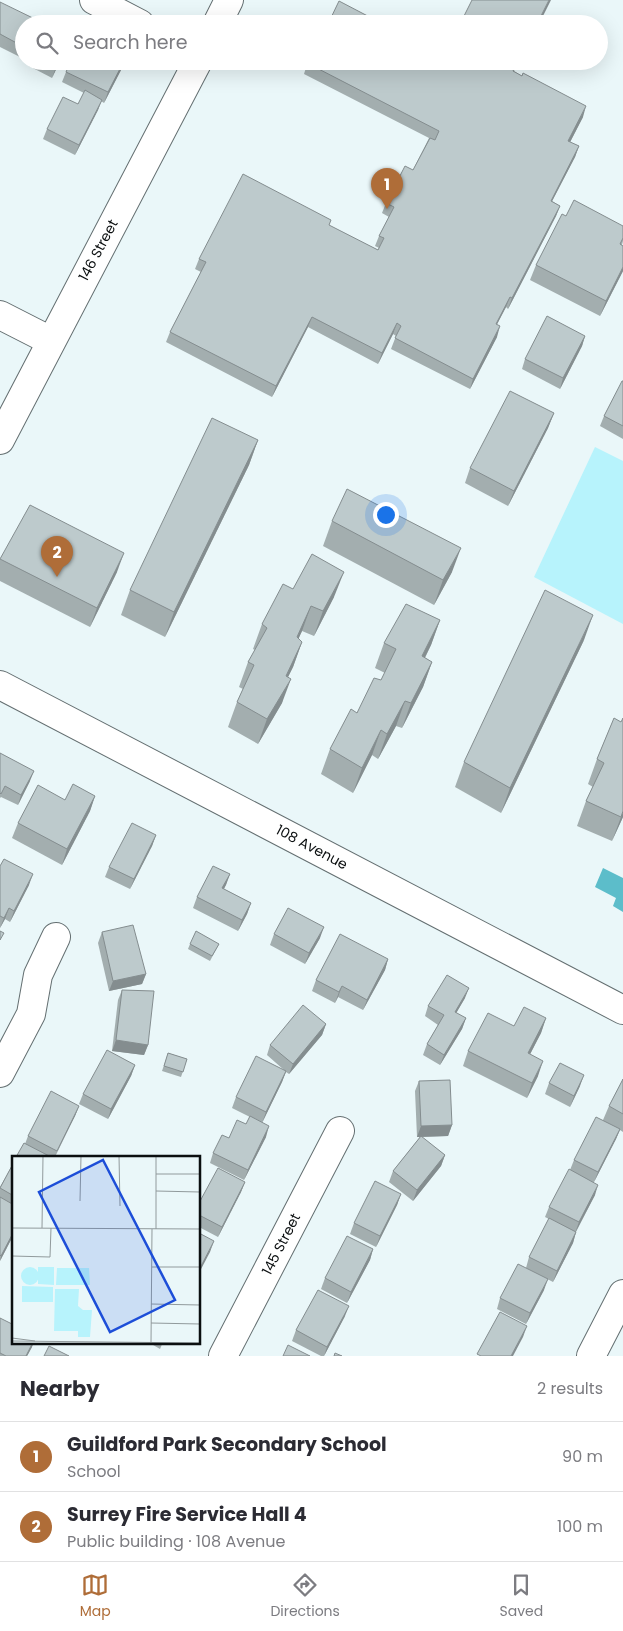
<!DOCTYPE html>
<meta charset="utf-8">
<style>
body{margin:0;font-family:Poppins,sans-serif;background:#f7f7f7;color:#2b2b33}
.you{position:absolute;left:385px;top:514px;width:18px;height:18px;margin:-12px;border:4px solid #fff;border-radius:50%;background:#1a73e8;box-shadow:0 0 0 8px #1a73e833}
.badge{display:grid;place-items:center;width:32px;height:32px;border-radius:50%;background:#af6d38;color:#fff;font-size:16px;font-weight:700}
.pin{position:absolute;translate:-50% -41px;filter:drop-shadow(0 1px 2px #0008)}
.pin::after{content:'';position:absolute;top:26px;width:18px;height:15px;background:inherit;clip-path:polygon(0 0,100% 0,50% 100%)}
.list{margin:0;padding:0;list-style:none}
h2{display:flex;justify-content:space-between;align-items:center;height:65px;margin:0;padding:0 20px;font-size:21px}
h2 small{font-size:16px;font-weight:400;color:#7c7c81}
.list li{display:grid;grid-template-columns:32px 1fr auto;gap:15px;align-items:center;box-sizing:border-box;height:70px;padding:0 20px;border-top:1px solid #e1e1e2}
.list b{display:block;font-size:19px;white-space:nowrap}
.list p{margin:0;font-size:16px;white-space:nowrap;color:#7c7c81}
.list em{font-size:16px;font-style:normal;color:#7c7c81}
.icon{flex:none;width:28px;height:28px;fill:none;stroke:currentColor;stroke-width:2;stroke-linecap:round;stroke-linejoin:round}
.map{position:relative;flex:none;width:623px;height:1356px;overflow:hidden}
.search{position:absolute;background:#fff;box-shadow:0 5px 20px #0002;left:15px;right:15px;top:15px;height:55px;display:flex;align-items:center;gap:12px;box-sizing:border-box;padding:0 18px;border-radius:28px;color:#7c7c81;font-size:19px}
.sheet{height:205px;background:#fff}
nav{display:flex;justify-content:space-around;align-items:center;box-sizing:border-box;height:70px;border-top:1px solid #e1e1e2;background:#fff;font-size:14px;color:#7c7c81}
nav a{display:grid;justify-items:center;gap:2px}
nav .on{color:#af6d38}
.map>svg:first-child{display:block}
.green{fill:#b7f3fc}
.water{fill:#5cbdca}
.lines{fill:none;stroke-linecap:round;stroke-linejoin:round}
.minor-casing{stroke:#646f71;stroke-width:30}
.major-casing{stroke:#646f71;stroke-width:30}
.minor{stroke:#fff;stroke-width:28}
.major{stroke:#fff;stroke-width:28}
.wall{fill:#a3aeaf}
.shaded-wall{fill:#848d8f}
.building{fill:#bdcacc;stroke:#848d8f}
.labels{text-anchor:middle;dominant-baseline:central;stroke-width:5;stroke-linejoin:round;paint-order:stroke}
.street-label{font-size:14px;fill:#0b0f10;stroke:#fff}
.inset-road{fill:none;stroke:#919a9c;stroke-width:1}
.view{fill:#1d4ed8;fill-opacity:0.15;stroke:#1d4ed8;stroke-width:2.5}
.inset-edge{fill:none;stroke:#0b0f10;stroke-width:2.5}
</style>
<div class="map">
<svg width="623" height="1356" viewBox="0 0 623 1356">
<rect width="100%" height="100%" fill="#eaf7f9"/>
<polygon class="green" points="595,447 623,461 623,624 534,577"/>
<polygon class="water" points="603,868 623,878 623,912 613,906 616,898 595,887"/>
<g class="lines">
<defs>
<g id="minor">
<polyline points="94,0 140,24"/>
<polyline points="217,24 229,0"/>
<polyline points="0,315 51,341"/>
<polyline points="0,440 198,61"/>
<polyline points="0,1073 31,1014 38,975 56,937"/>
<polyline points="223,1356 340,1131"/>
<polyline points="591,1356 623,1294"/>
</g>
<polyline id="major" points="0,685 623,1010"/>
</defs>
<use href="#minor" class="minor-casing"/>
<use href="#major" class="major-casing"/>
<use href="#minor" class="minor"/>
<use href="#major" class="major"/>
</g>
<g class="wall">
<polygon points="0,2 24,24 24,59 0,47"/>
<polygon points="31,61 60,61 52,78 29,66"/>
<polygon points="124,61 121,70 104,103 101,101 98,110 75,155 43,139 47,129 78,104 84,93 62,82 66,72"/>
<polygon points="308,61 514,71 583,117 570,142 579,146 575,157 552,201 560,206 556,216 508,309 506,307 497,324 497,337 470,389 391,349 396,336 393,334 378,364 308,327 272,397 166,342 170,332 201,272 195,269 199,259 329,226 378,250 379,248 375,246 379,236 389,217 382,213 386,203 413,170 429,138 304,74"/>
<polygon points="566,216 623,226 623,241 622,245 623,271 600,316 530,280 536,265"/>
<polygon points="585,336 582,346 560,389 522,369 525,359"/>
<polygon points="623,381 623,439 600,426 604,416"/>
<polygon points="554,413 548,428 508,506 465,483 470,468"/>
<polygon points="258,440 249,465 165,637 121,615 130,590"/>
<polygon points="332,521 452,572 434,605 323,546"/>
<polygon points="0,559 117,572 90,627 0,581"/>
<polygon points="293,589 334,597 314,636 302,631 298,639 302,642 293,667 288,677 282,703 258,744 228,727 237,702 243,689 239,687 248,662 255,650 253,649 262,624"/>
<polygon points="440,620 431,645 425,658 432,662 423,687 402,728 396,726 378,759 372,755 353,793 321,774 330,749 381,680 385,673 375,668 384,643"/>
<polygon points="584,640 501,813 455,787 464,762"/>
<polygon points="614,718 623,817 612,841 577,826 586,801 593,787 588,784 597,759"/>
<polygon points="0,753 30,781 18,805 1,797 0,798"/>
<polygon points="95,796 90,811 62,865 12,838 18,823 65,800"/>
<polygon points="156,835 152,846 130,889 105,877 109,867"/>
<polygon points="0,866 29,885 10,922 5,919 0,928"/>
<polygon points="230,874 224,889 251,903 247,914 238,931 193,908 197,897"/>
<polygon points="102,932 146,974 142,984 109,991 98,943"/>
<polygon points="274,934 320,938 305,964 270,945"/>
<polygon points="190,944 219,944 210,961 188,949"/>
<polygon points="388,959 385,970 363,1010 338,997 335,1003 312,991 316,980"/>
<polygon points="122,990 148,1045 144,1055 112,1051 118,1000"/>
<polygon points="465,998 456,1013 466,1018 462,1029 440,1065 423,1055 427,1044 438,1025 425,1016 428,1006"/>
<polygon points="546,1018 541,1033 530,1054 538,1076 527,1098 463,1066 468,1051 514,1026"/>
<polygon points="326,1024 322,1035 289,1074 286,1072 282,1082 262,1123 266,1137 244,1180 210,1163 213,1153 229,1138 246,1124 250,1117 232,1108 236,1097 284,1070 267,1055 270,1045"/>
<polygon points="168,1053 187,1059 181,1077 162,1071"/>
<polygon points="135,1065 131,1076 108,1119 79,1104 83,1094"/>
<polygon points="623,1079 623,1132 620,1130 616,1139 594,1182 595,1195 576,1232 573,1243 553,1282 526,1268 529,1257 549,1219 545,1217 549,1207 570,1170 574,1160 603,1120 609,1106"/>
<polygon points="419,1081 452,1125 448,1136 421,1137 445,1155 441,1166 413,1201 389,1182 393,1171 420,1137 417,1137 415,1091"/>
<polygon points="549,1083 580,1086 570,1107 545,1094"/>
<polygon points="79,1106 75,1116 55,1157 16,1157 25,1144 28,1136"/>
<polygon points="14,1162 14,1234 0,1261 0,1187"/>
<polygon points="245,1182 241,1192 218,1237 199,1227 199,1203"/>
<polygon points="401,1194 397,1205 376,1247 350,1234 354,1223"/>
<polygon points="373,1249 370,1260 347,1303 321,1289 325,1278"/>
<polygon points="544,1290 526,1324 497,1309 500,1298"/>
<polygon points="345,1316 324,1356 321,1356 292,1341 296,1330"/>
<polygon points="0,1318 32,1347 27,1356 0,1356"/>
<polygon points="148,1342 163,1342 160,1349"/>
</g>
<g class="shaded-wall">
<polygon points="549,0 551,0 539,24 537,24"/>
<polygon points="58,61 60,61 52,78 56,67"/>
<polygon points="124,61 121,70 104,103 108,92"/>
<polygon points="518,61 519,61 509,81 513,71"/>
<polygon points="102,100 98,110 75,155 79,145"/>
<polygon points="586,106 583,117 565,152 568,141"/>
<polygon points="579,146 575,157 547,211 551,201"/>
<polygon points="560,206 556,216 508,309 512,298"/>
<polygon points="623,267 623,271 600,316 606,301"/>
<polygon points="510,297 506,307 492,334 496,324"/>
<polygon points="312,317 308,327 272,397 276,386"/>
<polygon points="397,323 393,334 378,364 382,353"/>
<polygon points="500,326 497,337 470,389 473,379"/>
<polygon points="585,336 582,346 560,389 563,378"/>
<polygon points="554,413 548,428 508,506 514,491"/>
<polygon points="258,440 249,465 165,637 174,612"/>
<polygon points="461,548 452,572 434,605 443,580"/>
<polygon points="124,553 117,572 90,627 97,608"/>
<polygon points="344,572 334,597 314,636 323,611"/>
<polygon points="311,606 302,631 288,662 297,637"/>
<polygon points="593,615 584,640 501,813 510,788"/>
<polygon points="440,620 431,645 413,681 422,656"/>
<polygon points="302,642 293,667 276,701 286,676"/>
<polygon points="432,662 423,687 402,728 411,703"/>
<polygon points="291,679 282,703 258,744 267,719"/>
<polygon points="405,701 396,726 378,759 387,734"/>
<polygon points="381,730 372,755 353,793 362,768"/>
<polygon points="34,771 30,781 18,805 21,795"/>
<polygon points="95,796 90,811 62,865 67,849"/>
<polygon points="623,811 623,817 612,841 621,817"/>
<polygon points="156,835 152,846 130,889 134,879"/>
<polygon points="33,874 29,885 10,922 14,911"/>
<polygon points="230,874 226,885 218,899 222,888"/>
<polygon points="251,903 247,914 238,931 242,920"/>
<polygon points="9,908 5,919 0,928 4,918"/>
<polygon points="324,927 320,938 305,964 309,953"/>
<polygon points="388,959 385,970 363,1010 367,1000"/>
<polygon points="146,974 142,984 109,991 113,981"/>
<polygon points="342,986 338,997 335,1003 339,992"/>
<polygon points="469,988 465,998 451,1022 455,1012"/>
<polygon points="466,1018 462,1029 440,1065 444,1055"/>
<polygon points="546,1018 541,1033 523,1068 528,1053"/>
<polygon points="326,1024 322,1035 289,1074 293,1064"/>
<polygon points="116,1040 148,1045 144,1055 112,1051"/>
<polygon points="543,1061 538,1076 527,1098 532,1083"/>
<polygon points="135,1065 131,1076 108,1119 111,1109"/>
<polygon points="286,1071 282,1082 262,1123 266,1112"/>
<polygon points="584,1075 580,1086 570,1107 574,1096"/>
<polygon points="79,1106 75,1116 54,1157 57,1151"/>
<polygon points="452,1125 448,1136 417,1137 421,1126"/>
<polygon points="269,1126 266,1137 244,1180 248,1170"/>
<polygon points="620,1129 616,1139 594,1182 598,1172"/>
<polygon points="445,1155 441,1166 413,1201 417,1190"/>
<polygon points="245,1182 241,1192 218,1237 222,1227"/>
<polygon points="598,1185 595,1195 575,1233 579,1222"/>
<polygon points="401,1194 397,1205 376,1247 380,1236"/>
<polygon points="14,1231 14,1234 0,1261 1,1256"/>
<polygon points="576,1232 573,1243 553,1282 557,1271"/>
<polygon points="214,1241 210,1252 199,1273 199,1270"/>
<polygon points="373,1249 370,1260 347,1303 351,1292"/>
<polygon points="548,1279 544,1290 526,1324 530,1313"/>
<polygon points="349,1306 345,1316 324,1356 327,1347"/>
<polygon points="527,1326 523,1337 513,1356 511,1356"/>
<polygon points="33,1342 34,1342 32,1347 27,1356 26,1356"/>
</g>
<g class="building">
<polygon points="472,0 549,0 537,24 460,24"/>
<polygon points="339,1 383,24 328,24"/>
<polygon points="0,2 41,22 40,24 24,24 24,47 0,34"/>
<polygon points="44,61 58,61 56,67"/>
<polygon points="71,61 124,61 108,92 66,72"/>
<polygon points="308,61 518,61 513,71 522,76 523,73 586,106 568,141 579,146 551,201 560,206 512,298 510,297 496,324 500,326 473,379 395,338 401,326 397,323 382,353 312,317 276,386 170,332 206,262 199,259 243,174 331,220 329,225 378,250 384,238 379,236 394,207 386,203 405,166 413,170 430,138 435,140 439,131 307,63"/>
<polygon points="85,90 102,100 79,145 47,129 63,97 78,104"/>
<polygon points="574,200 623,226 623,238 620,244 623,246 623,267 606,301 536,265 562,214 566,216"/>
<polygon points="547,316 585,336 563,378 525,359"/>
<polygon points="622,381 623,381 623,426 604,416"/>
<polygon points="510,391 554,413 514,491 470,468"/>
<polygon points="212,418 258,440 174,612 130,590"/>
<polygon points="347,489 461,548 443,580 332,521"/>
<polygon points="30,505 124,553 97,608 0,559"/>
<polygon points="312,554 344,572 323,611 311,606 297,637 302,642 286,676 291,679 267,719 237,702 254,665 248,662 267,628 262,624 283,584 293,589"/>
<polygon points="545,590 593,615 510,788 464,762"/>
<polygon points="406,604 440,620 422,656 432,662 411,703 405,701 387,734 381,730 362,768 330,749 351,709 357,713 374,678 381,680 396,649 384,643"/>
<polygon points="614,718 621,722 623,718 623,811 621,817 586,801 604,763 597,759"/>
<polygon points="0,753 34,771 21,795 5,786 1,794 0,793"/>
<polygon points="73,784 95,796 67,849 18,823 38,785 65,800"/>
<polygon points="132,823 156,835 134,879 109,867"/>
<polygon points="4,859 33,874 14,911 9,908 4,918 0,916 0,866"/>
<polygon points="213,866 230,874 222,888 251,903 242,920 197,897"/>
<polygon points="288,908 324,927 309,953 274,934"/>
<polygon points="133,925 146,974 113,981 102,932"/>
<polygon points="0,931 4,933 0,940"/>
<polygon points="196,931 219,944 212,956 190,944"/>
<polygon points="340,934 388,959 367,1000 342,986 339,992 316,980"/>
<polygon points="447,975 469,988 455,1012 466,1018 444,1055 427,1044 444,1015 428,1006"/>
<polygon points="122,990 154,991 148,1045 116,1040"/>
<polygon points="303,1005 326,1024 293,1064 270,1045"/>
<polygon points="524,1007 546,1018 528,1053 543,1061 532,1083 468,1051 488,1013 514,1026"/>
<polygon points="107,1050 135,1065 111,1109 83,1094"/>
<polygon points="168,1053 187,1059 183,1072 164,1066"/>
<polygon points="256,1056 286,1071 266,1112 236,1097"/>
<polygon points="560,1063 584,1075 574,1096 549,1083"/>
<polygon points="623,1079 623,1114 609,1106"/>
<polygon points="450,1080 452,1125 421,1126 419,1081"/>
<polygon points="51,1091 79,1106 57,1151 28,1136"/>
<polygon points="250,1116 269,1126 248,1170 213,1153 222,1135 229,1138 237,1120 246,1124"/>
<polygon points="596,1117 620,1129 598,1172 574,1160"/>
<polygon points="421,1136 445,1155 417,1190 393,1171"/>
<polygon points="24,1143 51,1157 16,1157"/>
<polygon points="14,1162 14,1196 0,1188"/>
<polygon points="218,1168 245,1182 222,1227 199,1215 199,1203"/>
<polygon points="569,1169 598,1185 579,1222 549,1207"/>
<polygon points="375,1181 401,1194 380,1236 354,1223"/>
<polygon points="0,1197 14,1205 14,1231 1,1256 0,1255"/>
<polygon points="549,1218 576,1232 557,1271 529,1257"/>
<polygon points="199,1233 214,1241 199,1270"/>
<polygon points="347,1236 373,1249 351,1292 325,1278"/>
<polygon points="518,1264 548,1279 530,1313 500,1298"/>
<polygon points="318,1290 349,1306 327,1347 296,1330"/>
<polygon points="500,1312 527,1326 511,1356 481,1356 477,1354"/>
<polygon points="0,1318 14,1325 14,1342 33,1342 26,1356 6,1356 0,1353"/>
<polygon points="288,1345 310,1356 283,1356"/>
<polygon points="49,1346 69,1356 44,1356"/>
<polygon points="335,1353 342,1356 334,1356"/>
</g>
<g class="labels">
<g class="street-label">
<text transform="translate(98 250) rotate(-62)">146 Street</text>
<text transform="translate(312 847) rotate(28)">108 Avenue</text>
<text transform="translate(281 1244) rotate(-63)">145 Street</text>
</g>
</g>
<g transform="translate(12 1156)">
<rect width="188" height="188" fill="#eaf7f9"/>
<path d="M26 111H42V129L26 128ZM9 120a9 9 0 1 1 18 0a9 9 0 1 1-18 0ZM45 112H77L78 129H44ZM10 130 41 131V146H10ZM43 133H67L66 150 71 154H80L78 181H66V175H42Z" fill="#b7f3fc"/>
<path class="inset-road" d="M107 0 108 50M144 0V73M144 18H188M144 35 188 36M68 45 69 0M0 72 188 73M30 72 31 0M0 100 38 101 39 72M140 111H188M139 148 188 149M139 167 188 168M0 182 23 185M0 185 188 187M139 187 140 73"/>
<path class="view" d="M91 4 163 144 98 176 27 36Z"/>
<rect width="188" height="188" class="inset-edge"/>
</g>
</svg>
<div class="you"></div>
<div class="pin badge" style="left:387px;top:209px">1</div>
<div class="pin badge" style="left:57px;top:577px">2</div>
<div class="search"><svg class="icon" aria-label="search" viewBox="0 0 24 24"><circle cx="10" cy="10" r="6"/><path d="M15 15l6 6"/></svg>Search here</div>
</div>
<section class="sheet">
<h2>Nearby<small>2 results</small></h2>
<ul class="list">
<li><span class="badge">1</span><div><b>Guildford Park Secondary School</b><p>School</p></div><em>90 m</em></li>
<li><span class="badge">2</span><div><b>Surrey Fire Service Hall 4</b><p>Public building · 108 Avenue</p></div><em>100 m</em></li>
</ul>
</section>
<nav>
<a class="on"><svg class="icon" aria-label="map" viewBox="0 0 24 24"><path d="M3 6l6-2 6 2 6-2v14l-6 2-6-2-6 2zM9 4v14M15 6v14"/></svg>Map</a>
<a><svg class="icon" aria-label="directions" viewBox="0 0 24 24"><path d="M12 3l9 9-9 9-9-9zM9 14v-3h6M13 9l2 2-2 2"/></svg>Directions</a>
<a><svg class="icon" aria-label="saved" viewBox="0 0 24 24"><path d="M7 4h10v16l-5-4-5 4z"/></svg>Saved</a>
</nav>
